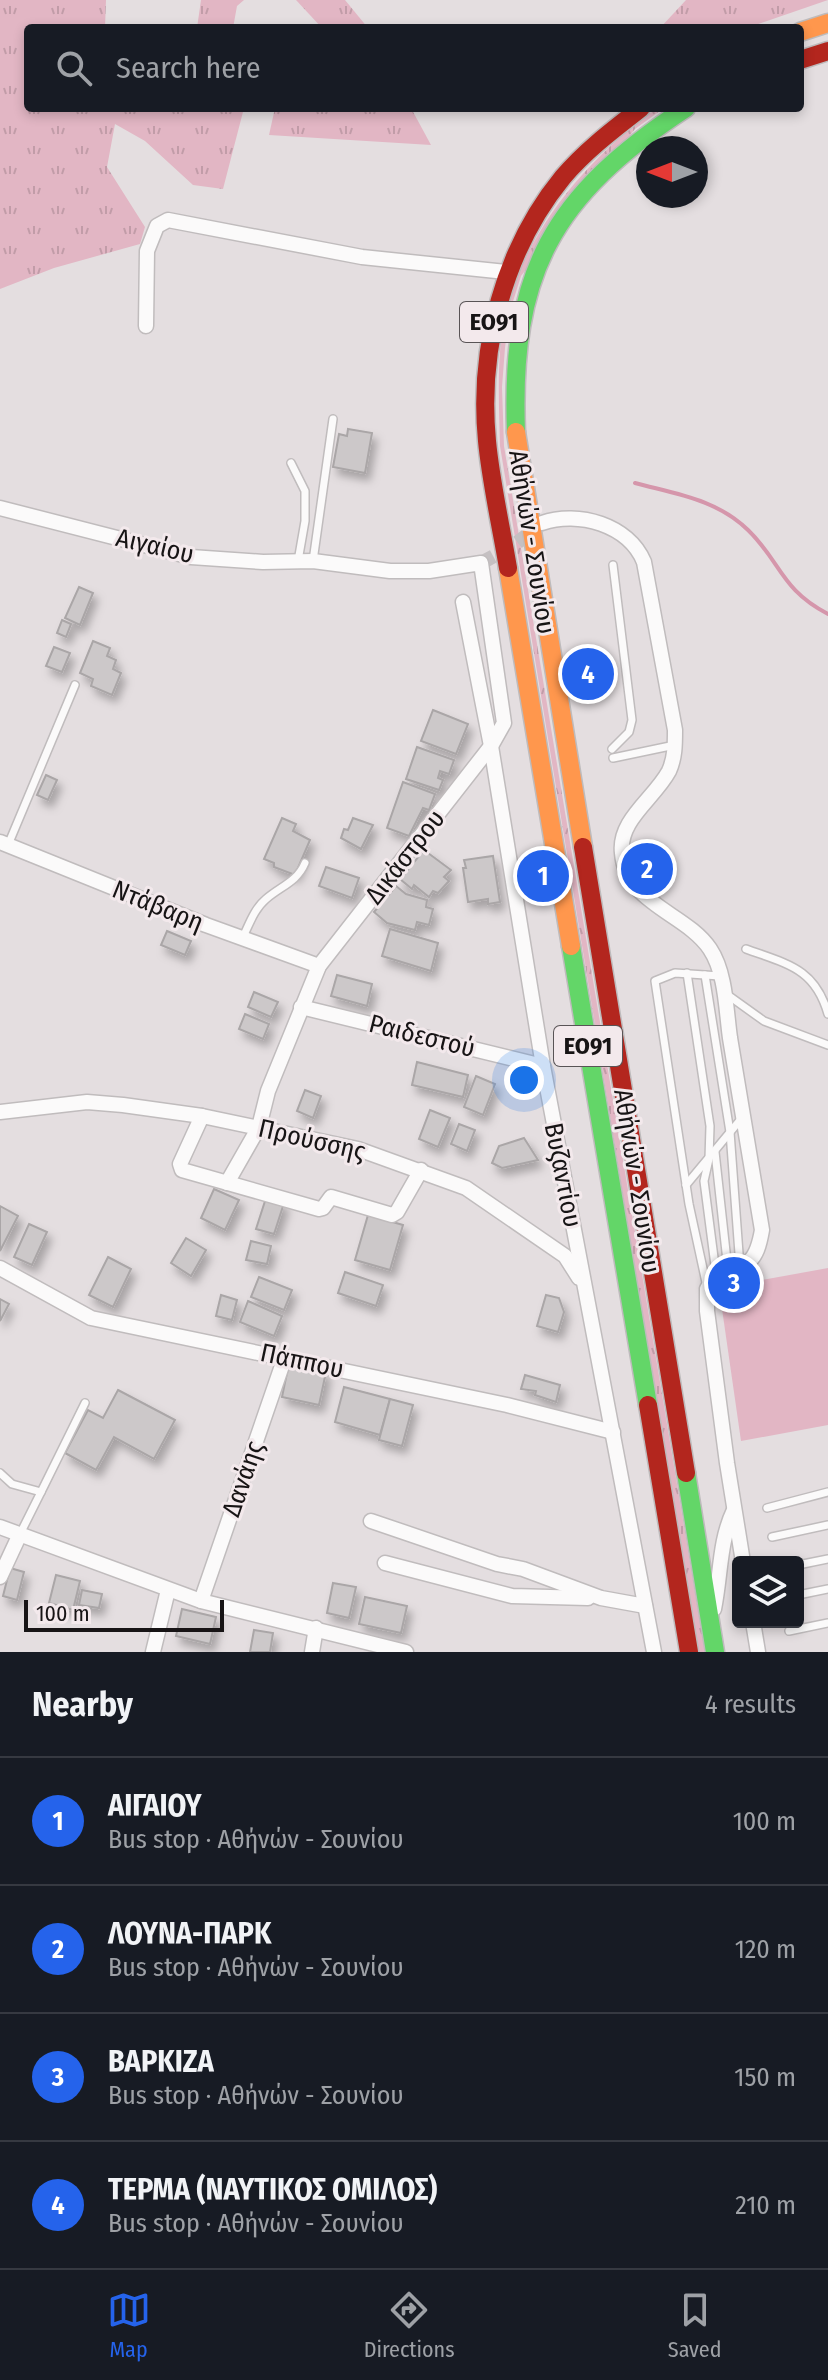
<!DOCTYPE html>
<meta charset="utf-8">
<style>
body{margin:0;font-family:"Fira Sans Condensed",sans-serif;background:#242831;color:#f1f3f6}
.controls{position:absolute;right:24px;bottom:24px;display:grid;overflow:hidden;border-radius:8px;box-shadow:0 4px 12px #0003}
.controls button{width:72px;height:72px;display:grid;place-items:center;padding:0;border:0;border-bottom:2px solid #363941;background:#171b24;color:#f1f3f6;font:40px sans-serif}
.compass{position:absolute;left:636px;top:136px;width:72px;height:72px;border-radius:50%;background:#171b24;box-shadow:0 4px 12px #0003;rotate:270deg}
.scale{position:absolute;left:24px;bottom:20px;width:200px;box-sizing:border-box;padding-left:8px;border:4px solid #171415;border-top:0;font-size:22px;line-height:28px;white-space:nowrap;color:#171415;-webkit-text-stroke:6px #f3e9ec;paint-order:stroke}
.you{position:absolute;left:524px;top:1080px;width:28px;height:28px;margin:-20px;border:6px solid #fff;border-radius:50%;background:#1a73e8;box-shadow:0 0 0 12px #1a73e833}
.badge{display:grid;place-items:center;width:52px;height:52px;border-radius:50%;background:#2563eb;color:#fff;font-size:26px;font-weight:700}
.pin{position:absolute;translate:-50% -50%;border:4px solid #fff;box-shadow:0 2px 8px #0006}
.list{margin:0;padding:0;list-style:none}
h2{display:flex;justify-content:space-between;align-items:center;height:104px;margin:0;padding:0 32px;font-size:34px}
h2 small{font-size:26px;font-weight:400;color:#9ea1a6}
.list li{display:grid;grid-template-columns:52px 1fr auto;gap:24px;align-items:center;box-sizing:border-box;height:128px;padding:0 32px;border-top:2px solid #363941}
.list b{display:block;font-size:30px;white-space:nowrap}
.list p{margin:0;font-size:26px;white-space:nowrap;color:#9ea1a6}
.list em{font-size:26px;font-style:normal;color:#9ea1a6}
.icon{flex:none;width:44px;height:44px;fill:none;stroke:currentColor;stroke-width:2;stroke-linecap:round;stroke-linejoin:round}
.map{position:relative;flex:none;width:828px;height:1652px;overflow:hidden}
.search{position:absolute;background:#171b24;box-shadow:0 4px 12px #0003;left:24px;right:24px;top:24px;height:88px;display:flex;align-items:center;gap:20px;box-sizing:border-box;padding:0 28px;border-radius:8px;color:#9ea1a6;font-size:30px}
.sheet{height:616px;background:#171b24}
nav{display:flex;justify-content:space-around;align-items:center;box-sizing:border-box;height:112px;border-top:2px solid #363941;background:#171b24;font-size:22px;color:#9ea1a6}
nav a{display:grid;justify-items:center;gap:4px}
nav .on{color:#2563eb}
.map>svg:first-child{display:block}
.grass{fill:url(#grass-tufts)}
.pitch{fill:#e2b6c4}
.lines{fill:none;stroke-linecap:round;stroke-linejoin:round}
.stream{stroke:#d596ab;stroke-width:4}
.building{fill:#ccc8c9;stroke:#aaa6a7;stroke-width:2;filter:url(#shadow)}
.street-tunnel{stroke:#c5c0c2;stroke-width:14;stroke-dasharray:14 7;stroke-linecap:butt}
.lane-casing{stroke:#c0bcbd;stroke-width:10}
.street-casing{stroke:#c0bcbd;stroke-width:17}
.fast-casing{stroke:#bebbbc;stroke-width:21}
.slow-casing{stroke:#bebbbc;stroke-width:21}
.jam-casing{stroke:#bebbbc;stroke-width:21}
.lane{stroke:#fbfafa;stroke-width:7}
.street{stroke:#fbfafa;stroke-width:14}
.fast{stroke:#63d668;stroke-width:18}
.slow{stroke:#ff974d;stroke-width:18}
.jam{stroke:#b3261e;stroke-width:18}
.labels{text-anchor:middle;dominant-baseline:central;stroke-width:6;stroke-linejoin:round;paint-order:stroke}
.shield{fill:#f3e9ec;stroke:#595456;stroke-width:2}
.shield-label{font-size:24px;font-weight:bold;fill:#171415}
.street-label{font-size:26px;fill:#171415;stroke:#f3e9ec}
</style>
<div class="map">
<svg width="828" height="1652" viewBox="0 0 828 1652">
<defs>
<pattern id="grass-tufts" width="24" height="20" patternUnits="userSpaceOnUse" patternTransform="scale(2)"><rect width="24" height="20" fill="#e2b6c4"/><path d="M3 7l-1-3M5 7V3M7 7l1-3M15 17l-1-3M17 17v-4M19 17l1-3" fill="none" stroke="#c19ca8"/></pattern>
<filter id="shadow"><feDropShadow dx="4.5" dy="7" stdDeviation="4" flood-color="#0004"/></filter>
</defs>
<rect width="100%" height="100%" fill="#e4dee0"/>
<g class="grass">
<polygon points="0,0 106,0 105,28 28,28 28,108 244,108 223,189 193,185 145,141 115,124 107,167 145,227 140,244 54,268 0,289"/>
<polygon points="201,0 244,0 237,6 233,28 197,28"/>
<polygon points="296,0 345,0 368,28 322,28"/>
<polygon points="686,0 828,0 747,28 660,28"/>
<polygon points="275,108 411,108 431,145 269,135"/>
<path d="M657 108H664L635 129 521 276 509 314 505 348 502 387 504 446 705 1652H698L500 446C499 405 496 351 506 311 528 227 588 158 657 108Z"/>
</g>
<polygon class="pitch" points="828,1268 828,1425 741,1441 719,1288"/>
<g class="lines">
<path class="stream" d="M635 483C676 494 716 499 748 530 781 562 781 590 828 614"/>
</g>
<g class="building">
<polygon points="348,429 372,433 365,473 333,467 339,434 347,436"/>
<polygon points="79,587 93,593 80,625 65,618"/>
<polygon points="62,620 71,624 66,637 57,633"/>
<polygon points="93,641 110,648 107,656 116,660 113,669 121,673 112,695 91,686 93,679 80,673"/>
<polygon points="54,647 70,653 62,672 46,666"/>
<polygon points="433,710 468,724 456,754 421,741"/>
<polygon points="417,747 454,760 449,774 440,771 438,778 443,780 439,790 406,779"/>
<polygon points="46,775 57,780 48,800 37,795"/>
<polygon points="403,782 435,794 429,810 423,808 409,836 387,828"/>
<polygon points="282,818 296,824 293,831 310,840 295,875 274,867 274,863 264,859"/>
<polygon points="353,818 373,825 361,849 341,838 344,829 348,830"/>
<polygon points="424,850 451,870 444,877 449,881 438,893 433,891 429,897 414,885 412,889 400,879"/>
<polygon points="493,856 500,902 488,904 488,899 468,902 463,868 466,868 464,860"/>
<polygon points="326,867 359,878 352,898 319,886"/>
<polygon points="396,886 406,894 427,900 426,907 433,909 429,925 417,922 415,930 387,923 374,912"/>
<polygon points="390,929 438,943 431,971 382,956"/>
<polygon points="167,931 191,941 185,955 161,945"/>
<polygon points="337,975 372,984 367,1006 331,996"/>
<polygon points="254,992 278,1002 271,1017 248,1007"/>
<polygon points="245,1014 269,1024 263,1039 239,1029"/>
<polygon points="417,1062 468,1075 463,1097 412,1085"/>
<polygon points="476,1076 495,1084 483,1115 464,1107"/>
<polygon points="305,1090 321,1096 313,1118 297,1111"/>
<polygon points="430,1110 450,1118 438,1147 419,1139"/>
<polygon points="459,1124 475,1130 467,1151 451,1144"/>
<polygon points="524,1138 538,1160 502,1168 492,1163 499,1146"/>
<polygon points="214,1189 239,1200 225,1230 201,1218"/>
<polygon points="266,1198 284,1203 274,1234 256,1229"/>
<polygon points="0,1206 18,1216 0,1251"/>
<polygon points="368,1215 403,1225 390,1270 355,1260"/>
<polygon points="29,1224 47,1232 32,1265 14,1257"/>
<polygon points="186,1238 206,1250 191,1276 171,1263"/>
<polygon points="251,1241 271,1246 267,1264 246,1260"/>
<polygon points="108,1257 131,1269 113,1307 89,1295"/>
<polygon points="345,1272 383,1285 376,1306 338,1293"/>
<polygon points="259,1277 292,1290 284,1310 251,1297"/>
<polygon points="221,1295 237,1300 232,1320 216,1316"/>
<polygon points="546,1295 559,1298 564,1312 558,1332 537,1326"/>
<polygon points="0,1299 9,1304 0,1321"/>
<polygon points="248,1301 282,1316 274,1336 240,1322"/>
<polygon points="289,1363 326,1372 319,1405 282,1397"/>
<polygon points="525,1375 560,1385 556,1402 535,1395 536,1391 521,1389"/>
<polygon points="344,1387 390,1399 380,1435 335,1422"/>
<polygon points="118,1390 175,1420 154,1459 114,1437 96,1470 65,1453 88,1410 103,1418"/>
<polygon points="390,1399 413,1405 402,1446 379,1440"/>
<polygon points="10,1568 24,1572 17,1600 3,1596"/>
<polygon points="56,1575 80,1581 73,1610 49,1603"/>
<polygon points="333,1583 356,1587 349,1618 327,1613"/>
<polygon points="82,1590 102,1594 99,1608 79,1605"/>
<polygon points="365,1597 407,1606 401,1633 359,1624"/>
<polygon points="182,1609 216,1617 210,1644 176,1636"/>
<polygon points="254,1630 273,1633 270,1652 250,1652"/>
</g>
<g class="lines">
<polyline class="street-tunnel" points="481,563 514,545 535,529"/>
<defs>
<g id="lane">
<polyline points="291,463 305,491 305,521 298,561"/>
<polyline points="313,561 333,419"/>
<polyline points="612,749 629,732 632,720 613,565"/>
<polyline points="613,758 675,745"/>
<polyline points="8,845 75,685"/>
<path d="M242 939C249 925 254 909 266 899 281 886 297 882 305 863"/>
<path d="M746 949C787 964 815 968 828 1014"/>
<polyline points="687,973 710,1126 709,1159 704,1181 716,1273"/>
<polyline points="705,975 730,1132 740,1267"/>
<polyline points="725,993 764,1021 828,1045"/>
<polyline points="715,1152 728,1270"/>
<polyline points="686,1185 741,1119"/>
<polyline points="707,1287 689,1204 655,981 675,973 720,976"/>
<polyline points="0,1473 12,1484 41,1492 20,1534"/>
<polyline points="41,1492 85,1403"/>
<polyline points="767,1508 828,1492"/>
<polyline points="772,1537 828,1525"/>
<polyline points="798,1565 828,1559"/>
<polyline points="798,1595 828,1589"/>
<polyline points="789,1631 828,1623"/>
</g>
<g id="street">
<polyline points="146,326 147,251 157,226 168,220 362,257 506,272"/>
<polyline points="0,508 191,557 263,562 313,561 390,571 429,571 481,563 504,723 491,746 319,966 268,1091 259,1127 227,1183"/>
<path d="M542 523C578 510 629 525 644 562L675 730C675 744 675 758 669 771 654 799 618 820 622 853 626 904 686 913 710 949 726 973 726 1010 730 1038 741 1102 751 1166 762 1230 756 1264 749 1265 716 1273L707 1289V1311L727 1463 743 1562"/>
<polyline points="463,602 491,746 543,1066 654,1652"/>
<polyline points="0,842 206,925 319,966"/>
<polyline points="301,1007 543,1066"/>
<polyline points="0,1112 87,1102 123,1105 202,1116 358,1149 466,1188 565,1256 579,1278"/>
<polyline points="202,1116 180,1164 182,1170 319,1209 323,1208 331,1197 392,1215 397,1212 421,1170"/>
<polyline points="0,1268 91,1318 507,1405 613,1432"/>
<polyline points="371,1521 497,1564 523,1569 601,1598 645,1606"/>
<polyline points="0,1527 201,1601 406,1652"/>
<polyline points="385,1563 512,1596 588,1598"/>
<polyline points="0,1577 20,1534"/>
<polyline points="201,1601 285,1357"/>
<path d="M714 1609C721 1575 719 1541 734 1510"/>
<polyline points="753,1622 758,1652"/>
<polyline points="153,1652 168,1590"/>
<polyline points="312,1652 316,1628"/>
</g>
<g id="fast">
<path d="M516 432C510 272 552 196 686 108"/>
<polyline points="571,946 648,1405"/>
<polyline points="686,1473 715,1652"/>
</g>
<g id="slow">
<polyline points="800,32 828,23"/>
<polyline points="516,432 583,847"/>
<polyline points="508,568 571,946"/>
</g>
<g id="jam">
<polyline points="800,60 828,51"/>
<path d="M508 568C501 526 491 483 487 441 478 348 504 249 563 177 586 150 614 129 641 108"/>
<polyline points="583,847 686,1473"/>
<polyline points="648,1405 689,1652"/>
</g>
</defs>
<use href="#lane" class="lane-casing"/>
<use href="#street" class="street-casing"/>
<use href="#fast" class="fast-casing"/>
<use href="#slow" class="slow-casing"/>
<use href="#jam" class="jam-casing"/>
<use href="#lane" class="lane"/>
<use href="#street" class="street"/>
<use href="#fast" class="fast"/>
<use href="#slow" class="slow"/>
<use href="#jam" class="jam"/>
</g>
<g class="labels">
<g class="shield">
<rect x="460" y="302" width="68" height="40" rx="6"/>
<rect x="554" y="1026" width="68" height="40" rx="6"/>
</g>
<g class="shield-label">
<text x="494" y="322">ΕΟ91</text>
<text x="588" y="1046">ΕΟ91</text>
</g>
<g class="street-label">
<text transform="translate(532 542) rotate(81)">Αθήνών - Σουνίου</text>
<text transform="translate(155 546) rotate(13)">Αιγαίου</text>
<text transform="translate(405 857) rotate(-52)">Δικάστρου</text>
<text transform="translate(158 906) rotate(22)">Ντάβαρη</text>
<text transform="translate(422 1036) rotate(14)">Ραιδεστού</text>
<text transform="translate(312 1140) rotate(13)">Προύσσης</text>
<text transform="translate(563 1175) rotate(79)">Βυζαντίου</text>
<text transform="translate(637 1181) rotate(81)">Αθήνών - Σουνίου</text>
<text transform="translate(302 1361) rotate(12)">Πάππου</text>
<text transform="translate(243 1479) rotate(-71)">Δανάης</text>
</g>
</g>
</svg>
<div class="controls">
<button><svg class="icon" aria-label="layers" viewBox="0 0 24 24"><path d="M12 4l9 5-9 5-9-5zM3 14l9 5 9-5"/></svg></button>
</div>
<svg class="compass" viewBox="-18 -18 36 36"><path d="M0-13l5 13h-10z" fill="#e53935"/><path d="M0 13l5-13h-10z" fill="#9ea1a6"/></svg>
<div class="scale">100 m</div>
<div class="you"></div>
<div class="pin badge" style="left:543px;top:876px">1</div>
<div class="pin badge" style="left:647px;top:869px">2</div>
<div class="pin badge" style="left:734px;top:1283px">3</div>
<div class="pin badge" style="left:588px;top:674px">4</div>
<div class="search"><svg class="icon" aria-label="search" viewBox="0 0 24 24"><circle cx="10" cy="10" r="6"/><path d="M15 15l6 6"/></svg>Search here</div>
</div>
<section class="sheet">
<h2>Nearby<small>4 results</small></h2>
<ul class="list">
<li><span class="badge">1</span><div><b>ΑΙΓΑΙΟΥ</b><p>Bus stop · Αθήνών - Σουνίου</p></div><em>100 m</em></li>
<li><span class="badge">2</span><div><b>ΛΟΥΝΑ-ΠΑΡΚ</b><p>Bus stop · Αθήνών - Σουνίου</p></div><em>120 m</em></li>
<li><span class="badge">3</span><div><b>ΒΑΡΚΙΖΑ</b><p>Bus stop · Αθήνών - Σουνίου</p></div><em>150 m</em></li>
<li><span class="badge">4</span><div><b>ΤΕΡΜΑ (ΝΑΥΤΙΚΟΣ ΟΜΙΛΟΣ)</b><p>Bus stop · Αθήνών - Σουνίου</p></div><em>210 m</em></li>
</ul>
</section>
<nav>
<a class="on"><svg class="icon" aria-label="map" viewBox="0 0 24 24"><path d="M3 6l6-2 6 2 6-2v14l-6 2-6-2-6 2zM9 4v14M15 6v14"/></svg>Map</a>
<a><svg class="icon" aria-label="directions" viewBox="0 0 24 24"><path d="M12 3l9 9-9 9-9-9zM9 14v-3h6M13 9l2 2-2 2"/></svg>Directions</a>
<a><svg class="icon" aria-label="saved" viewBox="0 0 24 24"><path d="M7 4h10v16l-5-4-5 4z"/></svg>Saved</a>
</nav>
